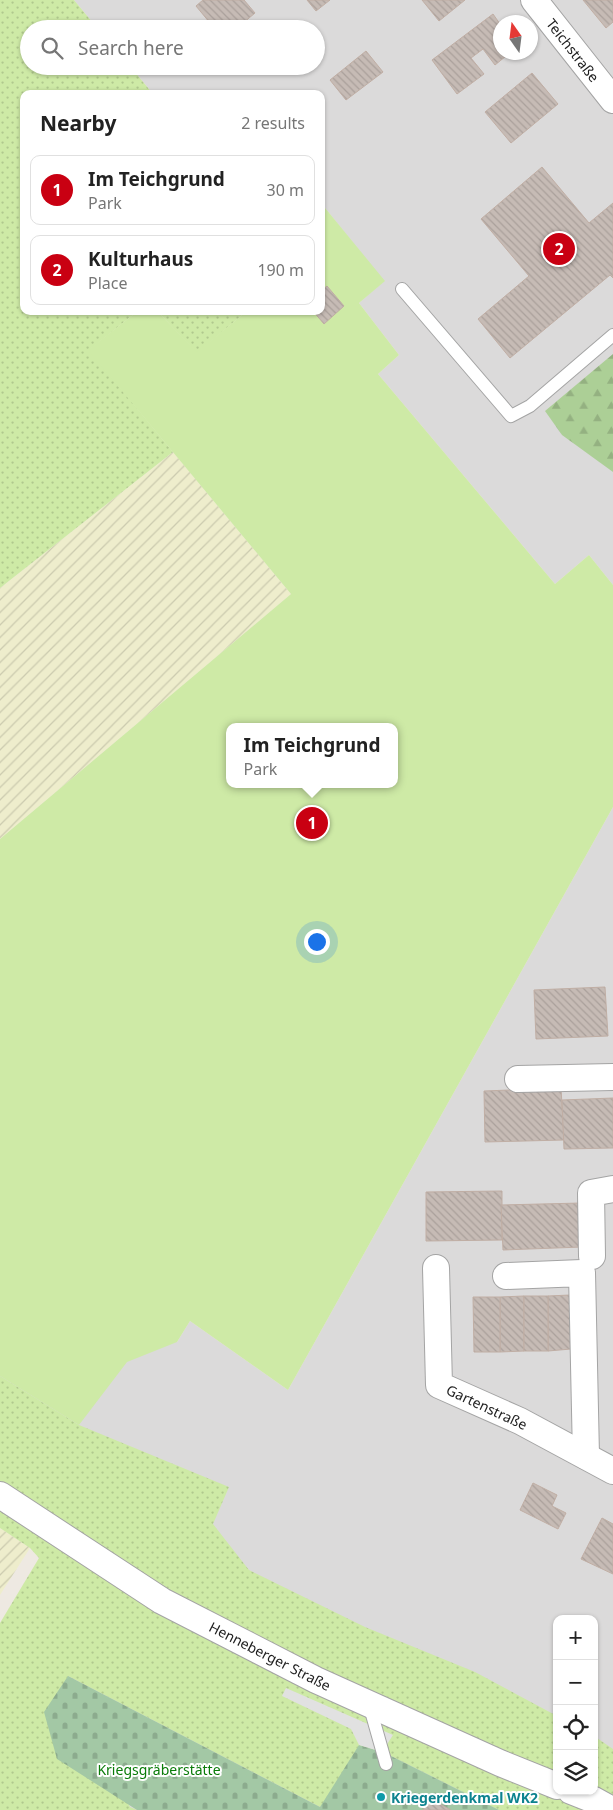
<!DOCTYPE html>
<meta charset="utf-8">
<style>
body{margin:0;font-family:"Noto Sans",sans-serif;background:#f6f6f6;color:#222}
.controls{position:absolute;right:15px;bottom:15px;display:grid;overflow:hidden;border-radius:10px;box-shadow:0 1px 4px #0004}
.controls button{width:45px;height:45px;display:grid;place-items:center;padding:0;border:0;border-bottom:1px solid #e0e0e0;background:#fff;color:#222;font:25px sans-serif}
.compass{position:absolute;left:493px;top:15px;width:45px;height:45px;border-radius:50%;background:#fff;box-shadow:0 1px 4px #0004;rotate:346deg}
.you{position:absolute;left:316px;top:941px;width:18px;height:18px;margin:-12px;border:4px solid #fff;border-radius:50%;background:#1a73e8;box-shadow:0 0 0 8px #1a73e833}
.badge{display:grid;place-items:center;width:32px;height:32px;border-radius:50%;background:#c90012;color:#fff;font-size:16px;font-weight:700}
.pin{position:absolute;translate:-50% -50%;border:2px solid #fff;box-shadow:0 1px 5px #0006}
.popup{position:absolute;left:226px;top:723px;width:172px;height:65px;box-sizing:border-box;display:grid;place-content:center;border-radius:10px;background:#fff;filter:drop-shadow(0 1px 4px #0005);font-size:16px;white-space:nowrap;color:#767676}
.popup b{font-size:19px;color:#222}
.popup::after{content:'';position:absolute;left:50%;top:100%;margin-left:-10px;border:10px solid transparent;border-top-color:#fff}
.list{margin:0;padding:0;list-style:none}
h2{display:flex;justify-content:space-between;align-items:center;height:65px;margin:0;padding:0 20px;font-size:21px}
h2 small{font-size:16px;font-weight:400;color:#767676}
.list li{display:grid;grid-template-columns:32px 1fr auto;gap:15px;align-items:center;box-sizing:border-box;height:70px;margin:0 10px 10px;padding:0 10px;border:1px solid #e0e0e0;border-radius:10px}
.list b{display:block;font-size:19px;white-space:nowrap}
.list p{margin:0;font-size:16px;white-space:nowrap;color:#767676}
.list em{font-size:16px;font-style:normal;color:#767676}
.icon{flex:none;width:28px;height:28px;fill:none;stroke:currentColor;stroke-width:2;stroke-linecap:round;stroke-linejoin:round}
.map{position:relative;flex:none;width:613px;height:1810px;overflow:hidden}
.search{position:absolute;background:#fff;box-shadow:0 1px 4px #0004;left:20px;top:20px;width:305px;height:55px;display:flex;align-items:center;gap:12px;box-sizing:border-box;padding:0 18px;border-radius:28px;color:#767676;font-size:19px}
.panel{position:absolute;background:#fff;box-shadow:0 1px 4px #0004;left:20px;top:90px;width:305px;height:225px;border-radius:10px}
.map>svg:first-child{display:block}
.residential{fill:#dbdada;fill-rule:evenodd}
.farmland{fill:url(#farmland-furrows)}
.grass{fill:url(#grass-dots)}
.forest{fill:url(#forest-firs)}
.cemetery{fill:url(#cemetery-stones)}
.garden{fill:#ceeaa6;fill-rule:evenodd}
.parking{fill:#e1e1e1}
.building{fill:url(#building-back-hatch);stroke:#c0aea4}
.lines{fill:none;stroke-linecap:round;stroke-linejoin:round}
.service-casing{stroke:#a4a4a4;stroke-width:14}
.minor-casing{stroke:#a4a4a4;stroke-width:28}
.service{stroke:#fff;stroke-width:12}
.minor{stroke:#fff;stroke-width:26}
.culture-dot{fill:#0f9aa8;stroke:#fff;stroke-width:2}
.labels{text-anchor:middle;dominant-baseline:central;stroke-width:4;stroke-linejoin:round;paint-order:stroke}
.street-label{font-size:14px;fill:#1d1d1d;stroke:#fff}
.park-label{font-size:14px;fill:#0a7c09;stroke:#fff}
.culture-label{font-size:14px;font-weight:bold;fill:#0d838f;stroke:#fff;text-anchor:start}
</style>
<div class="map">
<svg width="613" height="1810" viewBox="0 0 613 1810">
<defs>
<pattern id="farmland-furrows" width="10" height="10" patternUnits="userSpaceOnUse" patternTransform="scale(1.25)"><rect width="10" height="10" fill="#eeedcc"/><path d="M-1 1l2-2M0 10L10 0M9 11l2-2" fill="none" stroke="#cccbaf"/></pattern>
<pattern id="grass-dots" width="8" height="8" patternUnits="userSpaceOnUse" patternTransform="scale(1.25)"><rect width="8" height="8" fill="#ceeaa6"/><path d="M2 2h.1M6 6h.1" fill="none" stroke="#b0c88e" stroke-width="1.8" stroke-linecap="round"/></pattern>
<pattern id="forest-firs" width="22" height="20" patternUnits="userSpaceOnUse" patternTransform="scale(1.25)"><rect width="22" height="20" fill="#accf96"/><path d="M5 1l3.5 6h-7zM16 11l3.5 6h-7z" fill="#94b181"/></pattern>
<pattern id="cemetery-stones" width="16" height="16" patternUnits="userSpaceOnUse" patternTransform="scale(1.25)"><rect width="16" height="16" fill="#a3c8a5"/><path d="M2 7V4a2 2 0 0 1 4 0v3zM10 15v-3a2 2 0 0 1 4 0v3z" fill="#8cab8e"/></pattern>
<pattern id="building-back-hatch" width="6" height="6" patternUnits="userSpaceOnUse" patternTransform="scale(1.25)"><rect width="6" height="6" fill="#c6bbb5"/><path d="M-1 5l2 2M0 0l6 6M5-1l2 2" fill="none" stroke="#aaa09b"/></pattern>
</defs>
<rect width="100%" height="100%" fill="#eee9e2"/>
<g class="residential">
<path d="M74 0H613V585L589 555 555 584 378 374 399 355 359 303 384 281 321 203V94H153L130 66H316V29H98ZM500 22H530V52H500Z"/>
<path d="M613 807V1810H0V1639L66 1534 0 1490V1235L177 1342 190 1321 288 1390ZM557 1619H594V1791H557Z"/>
</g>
<g class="farmland">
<polygon points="173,452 291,594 0,839 0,588"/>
<polygon points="0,1528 30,1548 0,1595"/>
</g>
<g class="grass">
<polygon points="0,0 74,0 98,29 29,29 29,66 130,66 153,94 24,94 24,311 138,311 89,350 173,452 0,588"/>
<polygon points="157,311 247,311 197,353"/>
<polygon points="0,1376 79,1425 229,1487 213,1524 249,1570 365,1627 475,1672 557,1716 557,1791 594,1791 594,1736 613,1749 613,1810 499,1810 383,1752 320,1807 68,1676 130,1807 137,1810 0,1810 0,1623 39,1558 30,1548 0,1528"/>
</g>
<polygon class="forest" points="613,354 613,472 562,435 545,411"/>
<polygon class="cemetery" points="68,1676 320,1807 359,1745 383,1752 499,1810 137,1810 57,1759 44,1712"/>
<path class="garden" d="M321 203 385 281 359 303 399 355 378 374 555 584 589 555 613 585V807L288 1390 190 1321 177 1342 127 1362 79 1425 0 1376V839L291 594 88 350 138 311H157L197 352 247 311H321ZM230 727H394V784H230Z"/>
<polygon class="parking" points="286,1688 393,1735 382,1752 359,1745 351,1729 282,1696"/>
<g class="building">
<polygon points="203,0 244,0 255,13 236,29 215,29 196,6"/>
<polygon points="307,0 330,0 316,11"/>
<polygon points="422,0 465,0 439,21"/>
<polygon points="583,0 613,0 613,22 606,28"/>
<polygon points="493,14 500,24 500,52 511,52 495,65 483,49 471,58 484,74 457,94 432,60"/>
<polygon points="366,51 383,72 346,100 330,80"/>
<polygon points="532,73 558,104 511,143 485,112"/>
<polygon points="542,167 589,223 613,203 613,278 610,275 510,358 478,319 529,276 481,219"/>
<polygon points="327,286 344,306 324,324 313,311 321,311 321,291"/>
<polygon points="605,987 608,1036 536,1039 534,990"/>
<polygon points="561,1088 564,1140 485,1142 484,1091"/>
<polygon points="613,1098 613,1148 564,1149 562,1100"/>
<polygon points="502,1191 502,1240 426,1241 426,1192"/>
<polygon points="581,1203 582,1247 503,1250 501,1205"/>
<polygon points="570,1295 571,1349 548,1351 548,1296"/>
<polygon points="524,1296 524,1351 500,1352 500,1297"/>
<rect x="524" y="1296" width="24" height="55"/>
<polygon points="473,1297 500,1297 500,1352 474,1352"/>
<polygon points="533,1483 557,1495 552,1506 566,1513 558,1529 520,1510"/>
<polygon points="602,1518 613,1524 613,1574 581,1559"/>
<polygon points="429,1798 451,1810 423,1810"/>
</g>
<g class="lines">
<defs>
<g id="service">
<polyline points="402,289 511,416 530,406 613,335"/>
<polyline points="369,1704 386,1764"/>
</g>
<g id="minor">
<polyline points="534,0 613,100"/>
<polyline points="518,1079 613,1077"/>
<polyline points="592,1256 591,1193 613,1189"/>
<polyline points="436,1268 439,1385 520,1421 613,1471"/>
<polyline points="506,1276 582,1273 586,1456"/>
<polyline points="0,1495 162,1601 316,1680 500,1763 557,1786"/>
<polyline points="571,1791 594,1800 612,1810"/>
</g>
</defs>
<use href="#service" class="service-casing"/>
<use href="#minor" class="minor-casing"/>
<use href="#service" class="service"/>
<use href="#minor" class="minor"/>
</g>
<circle class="culture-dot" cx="381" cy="1797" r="5"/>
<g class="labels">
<g class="street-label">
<text transform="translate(573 50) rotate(52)">Teichstraße</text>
<text transform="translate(487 1407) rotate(25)">Gartenstraße</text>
<text transform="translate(270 1656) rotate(27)">Henneberger Straße</text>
</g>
<g class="park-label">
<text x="159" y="1769">Kriegsgräberstätte</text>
</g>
<g class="culture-label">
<text x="391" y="1797">Kriegerdenkmal WK2</text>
</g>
</g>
</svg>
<div class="controls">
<button>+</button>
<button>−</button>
<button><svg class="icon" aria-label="locate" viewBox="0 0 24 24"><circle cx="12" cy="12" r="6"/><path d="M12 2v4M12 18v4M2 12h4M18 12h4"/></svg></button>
<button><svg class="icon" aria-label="layers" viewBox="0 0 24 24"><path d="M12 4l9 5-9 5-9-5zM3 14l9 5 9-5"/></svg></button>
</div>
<svg class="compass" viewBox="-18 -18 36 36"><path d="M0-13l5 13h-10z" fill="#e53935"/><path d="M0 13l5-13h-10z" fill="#767676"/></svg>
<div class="you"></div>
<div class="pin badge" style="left:312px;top:823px">1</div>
<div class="popup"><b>Im Teichgrund</b>Park</div>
<div class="pin badge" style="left:559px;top:249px">2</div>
<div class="search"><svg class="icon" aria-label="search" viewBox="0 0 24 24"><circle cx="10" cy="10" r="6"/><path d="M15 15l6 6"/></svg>Search here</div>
<section class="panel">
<h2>Nearby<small>2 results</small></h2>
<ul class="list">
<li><span class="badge">1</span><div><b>Im Teichgrund</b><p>Park</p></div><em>30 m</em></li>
<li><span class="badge">2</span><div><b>Kulturhaus</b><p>Place</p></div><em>190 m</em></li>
</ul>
</section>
</div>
